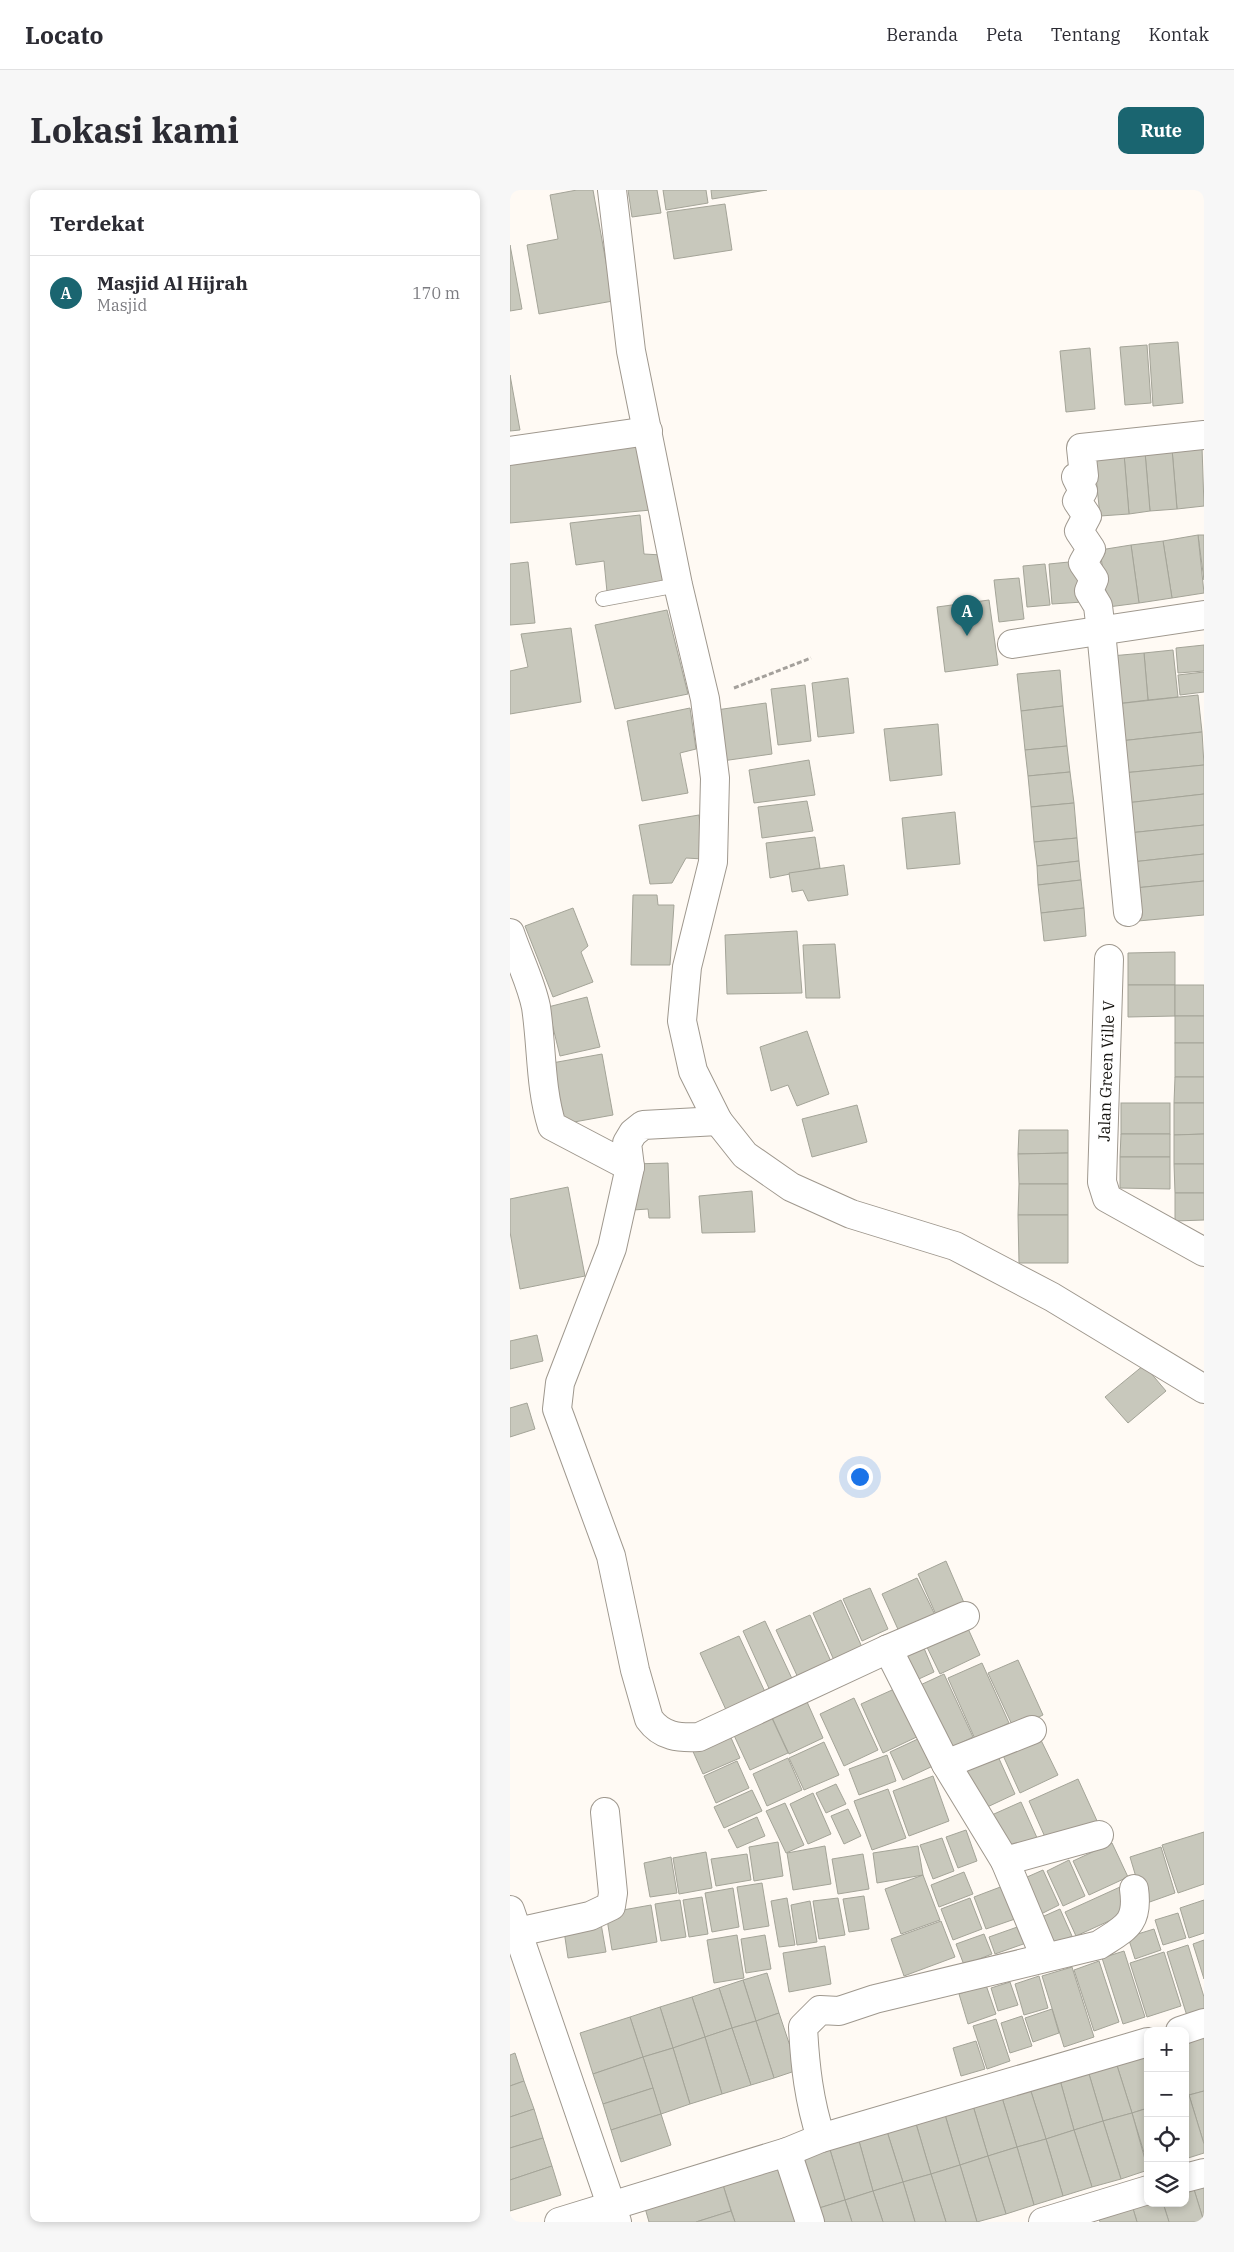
<!DOCTYPE html>
<html lang="id">
<meta charset="utf-8">
<style>
body{margin:0;font-family:"IBM Plex Serif",serif;background:#f7f7f7;color:#2b2b33}
.controls{position:absolute;right:15px;bottom:15px;display:grid;overflow:hidden;border-radius:10px;box-shadow:0 2px 8px #0003}
.controls button{width:45px;height:45px;display:grid;place-items:center;padding:0;border:0;border-bottom:1px solid #e1e1e2;background:#fff;color:#2b2b33;font:25px sans-serif}
.you{position:absolute;left:349px;top:1286px;width:18px;height:18px;margin:-12px;border:4px solid #fff;border-radius:50%;background:#1a73e8;box-shadow:0 0 0 8px #1a73e833}
.badge{display:grid;place-items:center;width:32px;height:32px;border-radius:50%;background:#1a6570;color:#fff;font-size:16px;font-weight:700}
.pin{position:absolute;translate:-50% -41px;filter:drop-shadow(0 1px 2px #0008)}
.pin::after{content:'';position:absolute;top:26px;width:18px;height:15px;background:inherit;clip-path:polygon(0 0,100% 0,50% 100%)}
.list{margin:0;padding:0;list-style:none}
h2{display:flex;justify-content:space-between;align-items:center;height:65px;margin:0;padding:0 20px;font-size:21px}
h2 small{font-size:16px;font-weight:400;color:#7c7c81}
.list li{display:grid;grid-template-columns:32px 1fr auto;gap:15px;align-items:center;box-sizing:border-box;height:75px;padding:0 20px;border-top:1px solid #e1e1e2}
.list b{display:block;font-size:19px;white-space:nowrap}
.list p{margin:0;font-size:16px;white-space:nowrap;color:#7c7c81}
.list em{font-size:16px;font-style:normal;color:#7c7c81}
.icon{flex:none;width:28px;height:28px;fill:none;stroke:currentColor;stroke-width:2;stroke-linecap:round;stroke-linejoin:round}
.map{position:relative;flex:none;width:694px;height:2032px;overflow:hidden;border-radius:10px}
header{display:flex;align-items:center;gap:30px;box-sizing:border-box;height:70px;padding:0 25px;background:#fff;border-bottom:1px solid #e1e1e2}
header strong{font-size:24px}
nav{display:flex;gap:28px;margin-inline-start:auto;font-size:18px}
.intro{display:flex;align-items:center;justify-content:space-between;box-sizing:border-box;height:120px;padding:0 30px}
h1{margin:0;font-size:35px}
.button{padding:12px 22px;border-radius:10px;background:#1a6570;color:#fff;font-size:18px;font-weight:700}
main{display:flex;gap:30px;padding:0 30px}
aside{flex:1;background:#fff;border-radius:10px;box-shadow:0 2px 8px #0003}
.map>svg:first-child{display:block}
.building{fill:#c8c8bc;stroke:#a4a498}
.lines{fill:none;stroke-linecap:round;stroke-linejoin:round}
.lane-casing{stroke:#9f988e;stroke-width:16}
.street-casing{stroke:#9f988e;stroke-width:30}
.path{stroke:#a4a09b;stroke-width:3;stroke-dasharray:5 2.5;stroke-linecap:butt}
.lane{stroke:#fff;stroke-width:14}
.street{stroke:#fff;stroke-width:28}
.labels{text-anchor:middle;dominant-baseline:central;stroke-width:4;stroke-linejoin:round;paint-order:stroke}
.street-label{font-size:16px;fill:#14120e;stroke:#fff}
</style>
<header>
<strong>Locato</strong>
<nav><a>Beranda</a><a>Peta</a><a>Tentang</a><a>Kontak</a></nav>
</header>
<div class="intro"><h1>Lokasi kami</h1><a class="button">Rute</a></div>
<main>
<aside>
<h2>Terdekat<small></small></h2>
<ul class="list">
<li><span class="badge">A</span><div><b>Masjid Al Hijrah</b><p>Masjid</p></div><em>170 m</em></li>
</ul>
</aside>
<div class="map">
<svg width="694" height="2032" viewBox="0 0 694 2032">
<rect width="100%" height="100%" fill="#fffaf4"/>
<g class="building">
<polygon points="67,0 83,0 103,111 29,124 17,55 48,49 40,5"/>
<polygon points="118,0 147,0 151,23 122,27"/>
<polygon points="153,0 196,0 198,13 156,20"/>
<polygon points="201,0 257,0 202,9"/>
<polygon points="215,14 222,60 164,69 157,22"/>
<polygon points="0,55 12,119 0,121"/>
<polygon points="668,152 673,213 643,216 639,154"/>
<polygon points="637,155 641,213 615,215 610,157"/>
<polygon points="580,158 585,219 556,222 550,161"/>
<polygon points="0,185 10,240 0,241"/>
<polygon points="127,255 141,320 0,333 0,271"/>
<polygon points="692,257 694,316 667,319 662,259"/>
<polygon points="662,259 667,319 640,321 635,262"/>
<polygon points="635,262 640,321 619,324 614,264"/>
<polygon points="614,264 619,324 590,326 584,267"/>
<polygon points="130,325 134,364 152,365 157,392 97,402 94,371 66,375 60,333"/>
<polygon points="688,345 694,345 694,390"/>
<polygon points="688,345 694,403 662,408 653,351"/>
<polygon points="653,351 662,408 629,413 621,355"/>
<polygon points="621,355 629,413 598,417 590,360"/>
<polygon points="569,371 573,412 542,414 539,374"/>
<polygon points="18,372 25,433 0,435 0,374"/>
<polygon points="535,374 540,415 517,417 513,376"/>
<polygon points="509,388 514,429 489,432 484,390"/>
<polygon points="479,410 488,475 435,482 427,417"/>
<polygon points="157,420 178,504 105,519 85,435"/>
<polygon points="61,438 71,512 0,524 0,481 18,477 11,444"/>
<polygon points="694,455 694,481 668,483 666,458"/>
<polygon points="663,460 668,507 638,510 634,463"/>
<polygon points="634,463 638,510 606,514 601,466"/>
<polygon points="550,480 553,516 511,521 507,484"/>
<polygon points="694,482 694,502 670,505 668,485"/>
<polygon points="338,488 344,543 308,547 302,493"/>
<polygon points="295,495 301,551 268,555 261,499"/>
<polygon points="688,505 692,542 610,551 606,514"/>
<polygon points="256,513 262,564 212,571 206,520"/>
<polygon points="553,516 557,556 515,560 511,521"/>
<polygon points="180,518 186,559 170,563 178,603 132,611 117,531"/>
<polygon points="428,534 432,585 380,591 374,539"/>
<polygon points="692,542 694,575 613,583 610,551"/>
<polygon points="557,556 560,582 518,586 515,560"/>
<polygon points="299,570 305,605 244,613 239,580"/>
<polygon points="694,575 694,604 616,613 613,583"/>
<polygon points="560,582 564,613 521,617 518,586"/>
<polygon points="694,604 694,635 619,643 616,613"/>
<polygon points="297,611 303,641 252,648 248,617"/>
<polygon points="564,613 567,648 524,652 521,617"/>
<polygon points="445,622 450,674 397,679 392,628"/>
<polygon points="189,625 193,669 176,668 162,693 140,694 129,635"/>
<polygon points="694,635 694,664 622,672 619,643"/>
<polygon points="305,647 310,678 260,688 256,653"/>
<polygon points="567,648 569,671 527,676 524,652"/>
<polygon points="694,664 694,691 625,698 622,672"/>
<polygon points="569,671 571,690 528,695 527,676"/>
<polygon points="334,675 338,705 298,711 293,700 282,702 279,683"/>
<polygon points="571,690 574,718 531,723 528,695"/>
<polygon points="694,691 694,725 628,731 625,698"/>
<polygon points="123,705 147,705 148,715 164,715 160,775 121,775"/>
<polygon points="63,718 78,756 71,762 83,792 43,807 15,736"/>
<polygon points="574,718 576,746 534,751 531,723"/>
<polygon points="287,741 292,803 217,804 215,745"/>
<polygon points="325,754 330,808 296,808 293,755"/>
<polygon points="665,762 665,795 618,795 618,763"/>
<polygon points="618,795 665,795 665,826 618,827"/>
<rect x="665" y="795" width="29" height="31"/>
<polygon points="77,807 90,857 50,866 38,817"/>
<rect x="665" y="826" width="29" height="27"/>
<polygon points="297,841 319,904 287,916 278,895 261,901 250,857"/>
<rect x="665" y="853" width="29" height="34"/>
<polygon points="92,864 103,925 53,934 42,873"/>
<polygon points="665,887 694,887 694,913 664,913"/>
<rect x="611" y="913" width="49" height="31"/>
<polygon points="664,913 694,913 694,944 664,945"/>
<polygon points="347,915 357,952 302,967 292,929"/>
<polygon points="509,940 558,940 558,963 508,964"/>
<polygon points="611,944 660,944 660,967 610,967"/>
<polygon points="694,944 694,974 664,974 664,945"/>
<polygon points="558,963 558,994 509,994 508,964"/>
<polygon points="610,967 660,967 660,999 610,998"/>
<polygon points="158,973 160,1028 139,1028 138,1019 123,1020 122,974"/>
<polygon points="664,974 694,974 694,1003 665,1003"/>
<polygon points="509,994 558,994 558,1025 508,1025"/>
<polygon points="58,997 75,1086 10,1099 0,1042 0,1009"/>
<polygon points="242,1001 245,1042 192,1043 189,1006"/>
<polygon points="665,1003 694,1003 694,1030 665,1031"/>
<polygon points="508,1025 558,1025 558,1073 509,1073"/>
<polygon points="27,1145 33,1171 0,1179 0,1151"/>
<polygon points="634,1175 656,1201 618,1233 595,1207"/>
<polygon points="17,1213 25,1239 0,1247 0,1218"/>
<polygon points="436,1371 455,1415 427,1427 408,1384"/>
<polygon points="407,1388 427,1429 391,1446 372,1404"/>
<polygon points="360,1398 378,1439 352,1451 333,1409"/>
<polygon points="331,1410 355,1464 327,1477 303,1423"/>
<polygon points="300,1425 323,1476 290,1492 266,1440"/>
<polygon points="255,1431 285,1495 262,1505 233,1441"/>
<polygon points="455,1432 470,1465 430,1484 414,1451"/>
<polygon points="229,1446 256,1504 217,1522 190,1463"/>
<polygon points="411,1451 424,1482 398,1494 384,1463"/>
<polygon points="508,1470 533,1525 504,1539 478,1483"/>
<polygon points="472,1473 499,1533 465,1549 438,1488"/>
<polygon points="434,1484 463,1547 436,1560 406,1497"/>
<polygon points="391,1496 413,1544 373,1563 351,1514"/>
<polygon points="294,1505 313,1548 279,1564 259,1521"/>
<polygon points="344,1508 368,1560 334,1576 310,1524"/>
<polygon points="260,1524 278,1563 240,1580 222,1541"/>
<polygon points="218,1541 230,1568 193,1584 181,1557"/>
<polygon points="528,1544 548,1585 510,1603 491,1561"/>
<polygon points="410,1548 423,1576 393,1590 380,1562"/>
<polygon points="314,1552 329,1585 294,1600 279,1568"/>
<polygon points="486,1562 505,1604 473,1619 454,1577"/>
<polygon points="377,1565 386,1591 349,1605 339,1579"/>
<polygon points="278,1568 292,1600 257,1616 243,1584"/>
<polygon points="227,1571 239,1598 206,1613 194,1586"/>
<polygon points="423,1586 439,1631 399,1646 383,1601"/>
<polygon points="568,1589 588,1633 539,1656 519,1611"/>
<polygon points="326,1594 336,1614 316,1623 306,1603"/>
<polygon points="378,1599 396,1648 362,1660 344,1611"/>
<polygon points="242,1600 252,1621 214,1638 204,1617"/>
<polygon points="303,1603 321,1644 298,1654 280,1614"/>
<polygon points="511,1612 528,1650 493,1666 475,1628"/>
<polygon points="275,1613 294,1655 276,1663 256,1621"/>
<polygon points="338,1619 351,1646 334,1654 321,1626"/>
<polygon points="247,1627 255,1646 227,1658 218,1640"/>
<polygon points="456,1640 467,1671 448,1678 436,1647"/>
<polygon points="694,1642 694,1694 668,1703 652,1655"/>
<polygon points="432,1648 444,1681 423,1689 410,1655"/>
<polygon points="268,1652 273,1686 244,1691 239,1657"/>
<polygon points="602,1653 618,1687 579,1705 563,1671"/>
<polygon points="315,1656 321,1694 283,1700 277,1663"/>
<polygon points="408,1656 413,1685 367,1693 363,1663"/>
<polygon points="651,1657 665,1703 634,1714 620,1667"/>
<polygon points="196,1662 202,1698 169,1704 163,1668"/>
<polygon points="237,1664 241,1690 206,1696 201,1669"/>
<polygon points="353,1664 359,1699 328,1704 322,1669"/>
<polygon points="161,1667 167,1703 140,1707 134,1673"/>
<polygon points="559,1670 575,1706 553,1716 537,1681"/>
<polygon points="533,1680 549,1715 525,1727 508,1691"/>
<polygon points="454,1682 463,1704 429,1717 421,1695"/>
<polygon points="413,1685 430,1730 391,1744 375,1699"/>
<polygon points="252,1693 259,1736 234,1740 227,1697"/>
<polygon points="493,1696 505,1729 476,1739 464,1707"/>
<polygon points="610,1697 621,1721 566,1746 555,1722"/>
<polygon points="223,1698 229,1737 202,1742 195,1703"/>
<polygon points="354,1706 359,1739 339,1742 333,1709"/>
<polygon points="192,1707 198,1744 179,1747 173,1710"/>
<polygon points="277,1708 285,1755 269,1757 261,1711"/>
<polygon points="328,1708 335,1745 309,1749 303,1711"/>
<polygon points="460,1708 472,1739 443,1750 431,1719"/>
<polygon points="170,1710 176,1747 151,1751 145,1714"/>
<polygon points="694,1710 694,1743 679,1748 670,1718"/>
<polygon points="300,1711 307,1752 287,1755 281,1715"/>
<polygon points="141,1715 147,1752 102,1760 96,1723"/>
<polygon points="550,1719 562,1746 537,1758 525,1730"/>
<polygon points="668,1723 676,1748 653,1755 645,1730"/>
<polygon points="90,1728 96,1762 58,1768 53,1734"/>
<polygon points="431,1731 445,1767 394,1786 381,1749"/>
<polygon points="513,1735 519,1752 485,1764 479,1747"/>
<polygon points="644,1739 651,1760 625,1769 618,1747"/>
<polygon points="474,1744 482,1764 454,1775 446,1754"/>
<polygon points="227,1745 234,1788 204,1793 197,1750"/>
<polygon points="255,1745 261,1779 236,1783 231,1749"/>
<polygon points="694,1750 694,1789 683,1754"/>
<polygon points="678,1755 694,1807 694,1821 677,1826 657,1762"/>
<polygon points="315,1756 321,1794 279,1802 273,1763"/>
<polygon points="614,1761 635,1827 613,1834 592,1768"/>
<polygon points="654,1762 671,1816 637,1827 620,1773"/>
<polygon points="589,1771 609,1832 584,1841 564,1780"/>
<polygon points="562,1777 584,1847 554,1857 532,1786"/>
<polygon points="257,1783 269,1823 246,1831 233,1790"/>
<polygon points="529,1786 538,1818 514,1825 505,1794"/>
<polygon points="233,1790 246,1831 222,1838 209,1798"/>
<polygon points="500,1792 508,1815 488,1821 481,1798"/>
<polygon points="476,1795 486,1824 458,1834 449,1804"/>
<polygon points="209,1798 222,1838 195,1847 182,1807"/>
<polygon points="182,1807 195,1847 163,1858 150,1817"/>
<polygon points="150,1817 163,1858 133,1867 120,1827"/>
<polygon points="542,1819 549,1843 523,1852 515,1828"/>
<polygon points="269,1823 288,1880 264,1888 246,1831"/>
<polygon points="512,1826 522,1856 500,1863 491,1833"/>
<polygon points="120,1827 133,1867 83,1884 70,1843"/>
<polygon points="486,1829 500,1871 477,1879 463,1836"/>
<polygon points="246,1831 264,1888 241,1895 222,1838"/>
<polygon points="222,1838 241,1895 212,1904 195,1847"/>
<polygon points="691,1839 694,1850 694,1901 679,1905 675,1892 675,1844"/>
<polygon points="195,1847 212,1904 180,1914 163,1858"/>
<polygon points="466,1851 475,1879 451,1886 443,1858"/>
<polygon points="633,1857 638,1871 638,1918 622,1923 604,1866"/>
<polygon points="163,1858 180,1914 151,1924 133,1867"/>
<polygon points="5,1863 14,1891 0,1896 0,1865"/>
<polygon points="604,1866 622,1923 593,1931 576,1874"/>
<polygon points="133,1867 143,1898 93,1914 83,1884"/>
<polygon points="576,1874 593,1931 564,1940 548,1883"/>
<polygon points="548,1883 564,1940 536,1949 518,1892"/>
<polygon points="14,1891 24,1919 0,1927 0,1896"/>
<polygon points="518,1892 536,1949 507,1957 490,1901"/>
<polygon points="143,1898 151,1924 101,1940 93,1914"/>
<polygon points="490,1901 507,1957 478,1966 461,1909"/>
<polygon points="694,1901 694,1954 679,1905"/>
<polygon points="679,1905 694,1954 694,1963 675,1969 675,1907"/>
<polygon points="461,1909 478,1966 450,1975 433,1918"/>
<polygon points="433,1918 450,1975 421,1984 404,1927"/>
<polygon points="638,1918 638,1976 622,1923"/>
<polygon points="24,1919 33,1948 0,1958 0,1927"/>
<polygon points="622,1923 638,1980 611,1989 593,1931"/>
<polygon points="151,1924 161,1955 111,1972 101,1940"/>
<polygon points="404,1927 421,1984 393,1992 375,1935"/>
<polygon points="593,1931 611,1989 582,1997 564,1940"/>
<polygon points="375,1935 393,1992 363,2001 347,1944"/>
<polygon points="564,1940 582,1997 553,2006 536,1949"/>
<polygon points="347,1944 363,2001 335,2010 318,1953"/>
<polygon points="33,1948 42,1976 0,1990 0,1958"/>
<polygon points="536,1949 553,2006 524,2015 507,1957"/>
<polygon points="318,1953 335,2010 306,2019 289,1961"/>
<polygon points="507,1957 524,2015 496,2024 478,1966"/>
<polygon points="478,1966 496,2024 467,2032 450,1975"/>
<polygon points="450,1975 467,2032 436,2032 421,1984"/>
<polygon points="42,1976 51,2005 0,2021 0,1990"/>
<polygon points="271,1976 289,2032 225,2032 213,1995"/>
<polygon points="421,1984 436,2032 405,2032 393,1992"/>
<polygon points="694,1989 694,2032 682,1993"/>
<polygon points="393,1992 405,2032 373,2032 363,2001"/>
<polygon points="682,1993 694,2032 659,2032 653,2013 675,2013 675,1995"/>
<polygon points="213,1995 221,2021 186,2032 139,2032 135,2018"/>
<polygon points="363,2001 373,2032 342,2032 335,2010"/>
<polygon points="335,2010 342,2032 310,2032 306,2019"/>
<polygon points="621,2012 653,2013 659,2032 627,2032"/>
<polygon points="621,2012 627,2032 590,2032 587,2023"/>
<polygon points="221,2021 225,2032 186,2032"/>
</g>
<g class="lines">
<defs>
<polyline id="lane" points="93,409 168,395"/>
<g id="street">
<polyline points="102,0 121,161 168,395 195,509 205,588 203,672 177,777 172,831 183,881 208,931 235,965 281,997 341,1024 445,1056 542,1107 694,1199"/>
<polyline points="0,261 138,241"/>
<polyline points="502,454 694,425"/>
<polyline points="618,722 591,441 588,416 579,401 584,389 573,373 581,359 569,341 577,326 567,311 573,301 566,287 574,286 571,258 694,245"/>
<path d="M0 743C8 767 21 792 26 817 32 857 30 898 42 936L120 977"/>
<polyline points="599,769 592,992 597,1008 694,1062"/>
<path d="M208 931 133 935 123 943 117 953 120 977 102 1058 50 1193 47 1219 101 1366 125 1480 139 1529C152 1547 169 1548 189 1547L378 1459 455 1426"/>
<polyline points="378,1459 436,1574 495,1671 535,1767"/>
<polyline points="436,1574 522,1540"/>
<polyline points="495,1671 589,1645"/>
<polyline points="0,1720 107,2032"/>
<polyline points="8,1742 80,1726 101,1716 103,1703 95,1622"/>
<polyline points="670,1841 694,1833"/>
<path d="M311 1948C299 1911 295 1876 293 1837L310 1820 329 1821 365 1809 589 1755C615 1738 629 1734 624 1699"/>
<polyline points="277,1962 300,2032"/>
<polyline points="675,1988 694,1983"/>
<polyline points="49,2032 277,1962 311,1948 638,1852"/>
<polyline points="533,2032 638,2000"/>
</g>
</defs>
<use href="#lane" class="lane-casing"/>
<use href="#street" class="street-casing"/>
<polyline class="path" points="224,498 301,468"/>
<use href="#lane" class="lane"/>
<use href="#street" class="street"/>
</g>
<g class="labels">
<g class="street-label">
<text transform="translate(596 881) rotate(-88)">Jalan Green Ville V</text>
</g>
</g>
</svg>
<div class="controls">
<button>+</button>
<button>−</button>
<button><svg class="icon" aria-label="locate" viewBox="0 0 24 24"><circle cx="12" cy="12" r="6"/><path d="M12 2v4M12 18v4M2 12h4M18 12h4"/></svg></button>
<button><svg class="icon" aria-label="layers" viewBox="0 0 24 24"><path d="M12 4l9 5-9 5-9-5zM3 14l9 5 9-5"/></svg></button>
</div>
<div class="you"></div>
<div class="pin badge" style="left:457px;top:446px">A</div>
</div>
</main>
